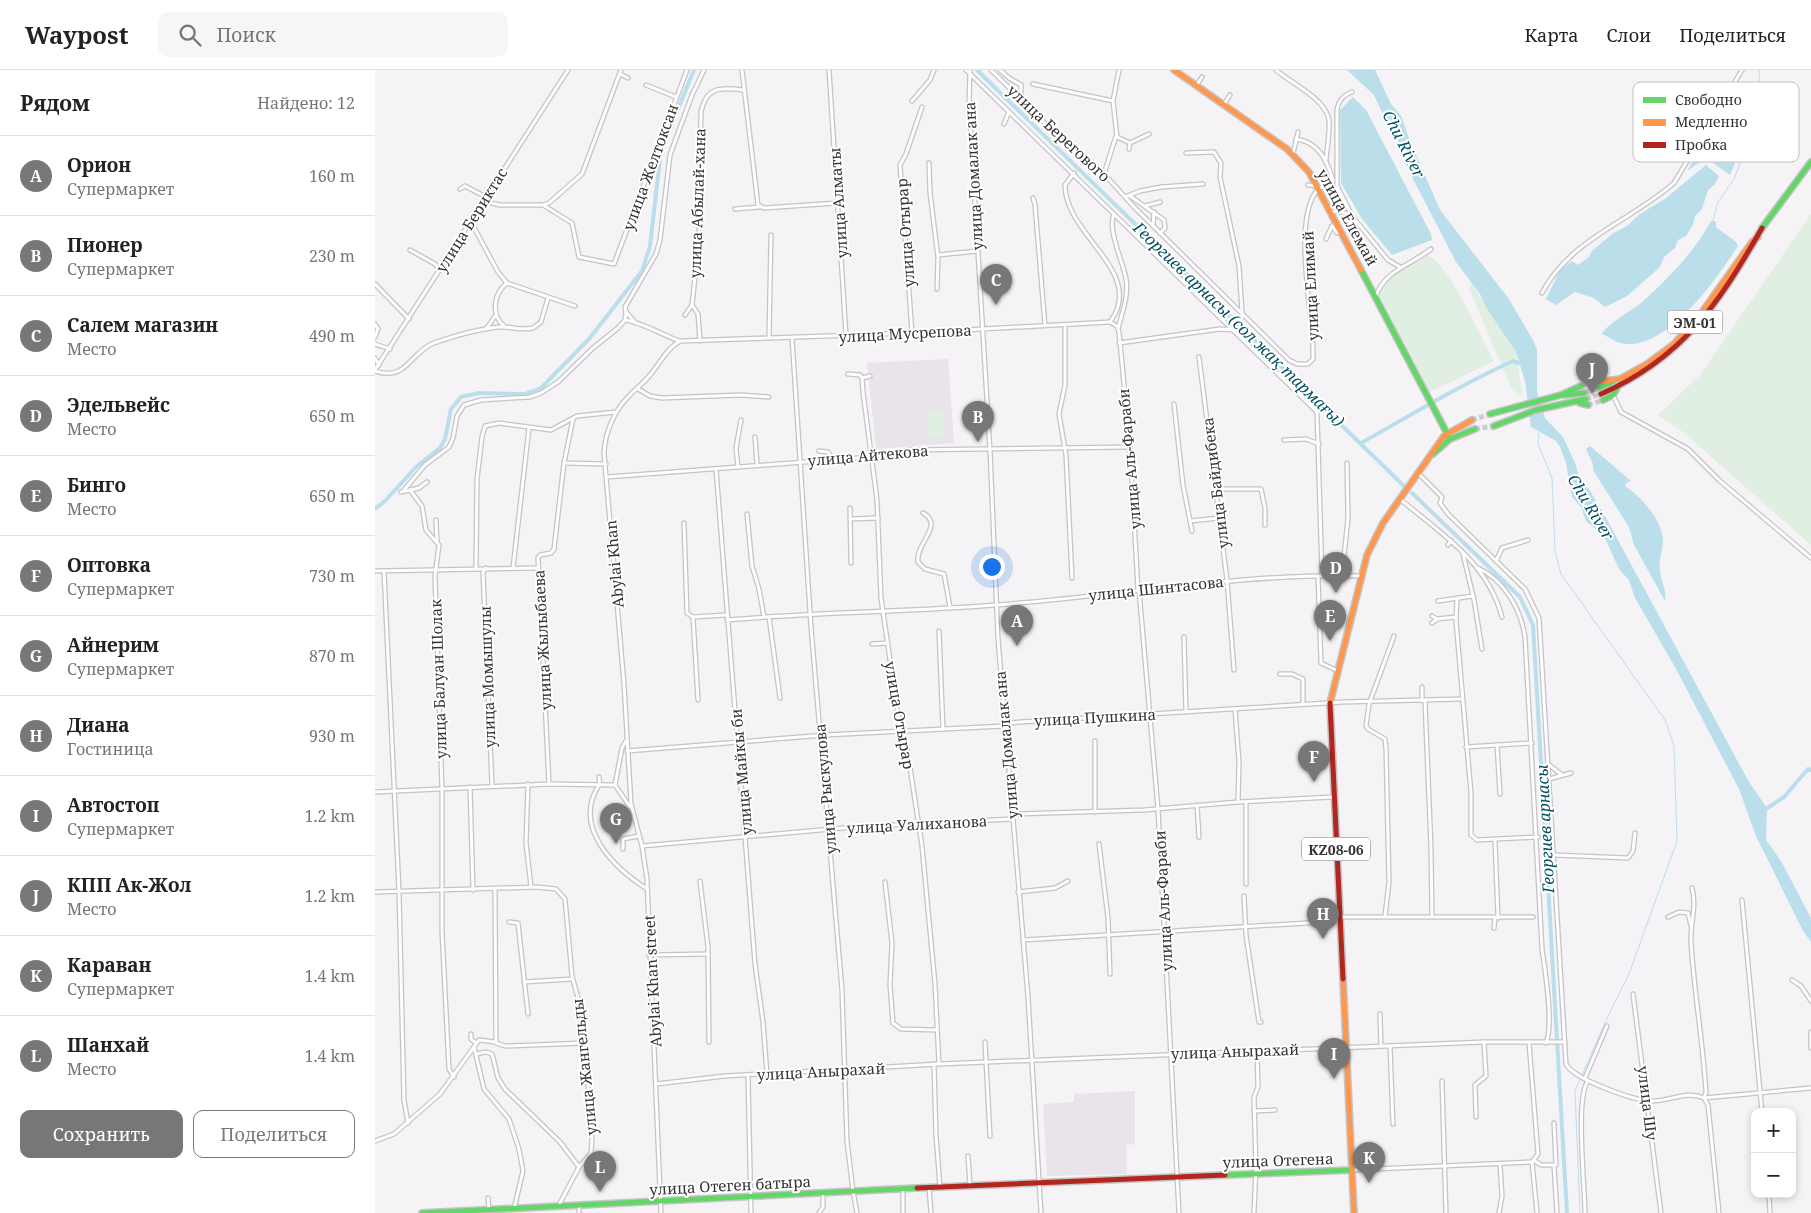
<!DOCTYPE html>
<html lang="ru">
<meta charset="utf-8">
<style>
body{margin:0;font-family:"Noto Serif",serif;background:#f6f6f6;color:#222}
.controls{position:absolute;right:15px;bottom:15px;display:grid;overflow:hidden;border-radius:10px;box-shadow:0 2px 8px #0003}
.controls button{width:45px;height:45px;display:grid;place-items:center;padding:0;border:0;border-bottom:1px solid #e0e0e0;background:#fff;color:#222;font:25px sans-serif}
.you{position:absolute;left:616px;top:496px;width:18px;height:18px;margin:-12px;border:4px solid #fff;border-radius:50%;background:#1a73e8;box-shadow:0 0 0 8px #1a73e833}
.badge{display:grid;place-items:center;width:32px;height:32px;border-radius:50%;background:#787778;color:#fff;font-size:16px;font-weight:700}
.pin{position:absolute;translate:-50% -41px;filter:drop-shadow(0 1px 2px #0008)}
.pin::after{content:'';position:absolute;top:26px;width:18px;height:15px;background:inherit;clip-path:polygon(0 0,100% 0,50% 100%)}
.list{margin:0;padding:0;list-style:none}
h2{display:flex;justify-content:space-between;align-items:center;height:65px;margin:0;padding:0 20px;font-size:21px}
h2 small{font-size:16px;font-weight:400;color:#767676}
.list li{display:grid;grid-template-columns:32px 1fr auto;gap:15px;align-items:center;box-sizing:border-box;height:80px;padding:0 20px;border-top:1px solid #e0e0e0}
.list b{display:block;font-size:19px;white-space:nowrap}
.list p{margin:0;font-size:16px;white-space:nowrap;color:#767676}
.list em{font-size:16px;font-style:normal;color:#767676}
.actions{display:flex;gap:10px;padding:15px 20px}
.actions a{flex:1;padding:11px 0;border:1px solid #787778;border-radius:10px;text-align:center;font-size:18px;color:#787778}
.actions .main{background:#787778;color:#fff}
.icon{flex:none;width:28px;height:28px;fill:none;stroke:currentColor;stroke-width:2;stroke-linecap:round;stroke-linejoin:round}
.map{position:relative;flex:none;width:1436px;height:1143px;overflow:hidden}
header{display:flex;align-items:center;gap:30px;box-sizing:border-box;height:70px;padding:0 25px;background:#fff;border-bottom:1px solid #e0e0e0}
header strong{font-size:24px}
nav{display:flex;gap:28px;margin-inline-start:auto;font-size:18px}
.search{width:350px;height:45px;background:#f6f6f6;display:flex;align-items:center;gap:12px;box-sizing:border-box;padding:0 18px;border-radius:10px;color:#767676;font-size:19px}
main{display:flex}
aside{flex:1;background:#fff}
.map>svg:first-child{display:block}
.built{fill:#e9e4e9}
.green{fill:#e1efe3}
.water{fill:#badfeb}
.lines{fill:none;stroke-linecap:round;stroke-linejoin:round}
.stream{stroke:#badfeb;stroke-width:1}
.canal{stroke:#badfeb;stroke-width:4}
.highway-tunnel{stroke:#cfcdcf;stroke-width:5;stroke-dasharray:5 2.5;stroke-linecap:butt}
.street-casing{stroke:#c4c3c5;stroke-width:5.5}
.fast-casing{stroke:#c4c3c5;stroke-width:8}
.slow-casing{stroke:#c4c3c5;stroke-width:8}
.jam-casing{stroke:#c4c3c5;stroke-width:8}
.street{stroke:#fefdfe;stroke-width:3}
.fast{stroke:#63d668;stroke-width:5}
.slow{stroke:#ff974d;stroke-width:5}
.jam{stroke:#b3261e;stroke-width:5}
.labels{text-anchor:middle;dominant-baseline:central;stroke-width:4;stroke-linejoin:round;paint-order:stroke}
.shield{fill:#fff;stroke:#727172;stroke-width:1}
.shield-label{font-size:14px;font-weight:bold;fill:#353435}
.street-label{font-size:15px;fill:#353435;stroke:#fff}
.water-label{font-size:16px;font-style:italic;fill:#035163;stroke:#fff}
.key{fill:#fff;stroke:#c2c2c2;stroke-width:1}
.key-label{font-size:14px;fill:#353435}
</style>
<header>
<strong>Waypost</strong>
<div class="search"><svg class="icon" aria-label="search" viewBox="0 0 24 24"><circle cx="10" cy="10" r="6"/><path d="M15 15l6 6"/></svg>Поиск</div>
<nav><a>Карта</a><a>Слои</a><a>Поделиться</a></nav>
</header>
<main>
<aside>
<h2>Рядом<small>Найдено: 12</small></h2>
<ul class="list">
<li><span class="badge">A</span><div><b>Орион</b><p>Супермаркет</p></div><em>160 m</em></li>
<li><span class="badge">B</span><div><b>Пионер</b><p>Супермаркет</p></div><em>230 m</em></li>
<li><span class="badge">C</span><div><b>Салем магазин</b><p>Место</p></div><em>490 m</em></li>
<li><span class="badge">D</span><div><b>Эдельвейс</b><p>Место</p></div><em>650 m</em></li>
<li><span class="badge">E</span><div><b>Бинго</b><p>Место</p></div><em>650 m</em></li>
<li><span class="badge">F</span><div><b>Оптовка</b><p>Супермаркет</p></div><em>730 m</em></li>
<li><span class="badge">G</span><div><b>Айнерим</b><p>Супермаркет</p></div><em>870 m</em></li>
<li><span class="badge">H</span><div><b>Диана</b><p>Гостиница</p></div><em>930 m</em></li>
<li><span class="badge">I</span><div><b>Автостоп</b><p>Супермаркет</p></div><em>1.2 km</em></li>
<li><span class="badge">J</span><div><b>КПП Ак-Жол</b><p>Место</p></div><em>1.2 km</em></li>
<li><span class="badge">K</span><div><b>Караван</b><p>Супермаркет</p></div><em>1.4 km</em></li>
<li><span class="badge">L</span><div><b>Шанхай</b><p>Место</p></div><em>1.4 km</em></li>
</ul>
<div class="actions"><a class="main">Сохранить</a><a>Поделиться</a></div>
</aside>
<div class="map">
<svg width="1436" height="1143" viewBox="0 0 1436 1143">
<rect width="100%" height="100%" fill="#f5f3f5"/>
<g class="built">
<polygon points="573,289 579,373 501,379 492,293"/>
<polygon points="760,1021 760,1074 751,1075 752,1104 672,1106 668,1034 699,1032 699,1024"/>
</g>
<g class="green">
<polygon points="1436,144 1436,475 1308,362 1283,345 1325,305"/>
<path d="M1053 185C1074 194 1106 268 1119 291L1057 321H1053L1004 224 1005 218 1025 198 1045 191Z"/>
<polygon points="1097,214 1141,282 1147,324 1144,326 1136,318 1094,218"/>
<polygon points="568,340 569,367 553,367 551,341"/>
</g>
<g class="water">
<polygon points="972,0 1000,0 1016,34 1026,46 1035,71 1065,140 1134,229 1159,272 1162,280 1162,322 1170,348 1188,367 1201,395 1205,413 1214,419 1231,448 1374,712 1392,738 1391,770 1406,791 1436,848 1436,872 1428,861 1381,766 1364,719 1300,597 1260,528 1254,510 1244,499 1229,466 1211,451 1206,437 1197,427 1191,393 1185,377 1181,371 1156,357 1150,311 1141,282 1112,239 1105,224 1081,192 1038,109 999,25"/>
<path d="M1368 13C1385 24 1367 63 1362 78L1358 82 1356 88 1360 93 1355 105 1331 88 1312 101Z"/>
<polygon points="978,27 991,40 1056,164 1057,170 1017,185 987,149 966,113 965,40"/>
<polygon points="1331,95 1344,106 1340,114 1333,120 1327,139 1320,146 1318,155 1311,166 1303,170 1300,178 1289,187 1285,197 1252,226 1230,237 1219,228 1200,222 1181,235 1171,229 1185,200 1197,191 1203,195 1214,187 1217,181 1237,164 1252,156 1265,144 1291,128"/>
<path d="M1336 151H1341V157L1361 172 1363 176C1342 208 1295 277 1251 274 1243 274 1234 267 1227 264 1232 254 1256 241 1266 233 1292 210 1320 181 1336 151Z"/>
<path d="M1215 376 1256 411 1251 413 1250 416C1266 427 1287 449 1288 470 1288 480 1283 490 1285 501 1286 513 1292 519 1290 531L1259 475 1254 457 1218 400V394L1211 379Z"/>
</g>
<g class="lines">
<g class="stream">
<polyline points="1338,151 1343,132 1359,109 1377,62 1385,27 1384,0"/>
<polyline points="1164,363 1163,374 1177,408 1180,481 1186,504 1290,650 1299,676 1302,771 1254,904 1234,944 1200,1021 1205,1143"/>
</g>
<g class="canal">
<polyline points="602,0 1029,416"/>
<path d="M986 373C1036 345 1085 315 1138 291L1147 294"/>
<polyline points="1037,423 1145,527 1158,555 1192,1143"/>
<polyline points="0,439 10,431 42,396 65,378 70,369 76,339 86,327 104,323 150,324 166,318 214,269 267,201 275,176 286,80 319,0"/>
<polyline points="1388,741 1409,727 1433,699 1436,700"/>
</g>
<g class="highway-tunnel">
<polyline points="1206,316 1222,312"/>
<polyline points="1209,323 1224,318"/>
<polyline points="1211,329 1226,324"/>
<polyline points="1213,335 1228,330"/>
<polyline points="1097,350 1115,344"/>
<polyline points="1100,359 1119,356"/>
</g>
<defs>
<g id="street">
<polyline points="367,0 383,135 389,138 462,133"/>
<polyline points="454,0 471,265"/>
<polyline points="591,0 942,342 947,505"/>
<polyline points="595,0 594,34 615,380 623,569 653,927 666,1143"/>
<path d="M616 0 691 74 731 106 759 137 914 290 922 294H933L938 289V280C937 241 919 155 940 123 944 117 950 116 957 114L958 110C952 91 944 72 921 69"/>
<polyline points="625,0 634,8 646,15"/>
<polyline points="744,0 738,31 742,67 755,73 774,64"/>
<path d="M901 0C917 14 950 28 954 50 955 62 952 78 951 90"/>
<polyline points="245,4 253,8"/>
<polyline points="658,14 738,31"/>
<polyline points="271,15 301,27"/>
<polyline points="646,15 646,28"/>
<polyline points="821,16 827,7"/>
<path d="M977 22C968 25 964 30 962 39V116L977 146 1013 190 1025 197"/>
<polyline points="537,31 555,10 559,0"/>
<polyline points="848,36 855,25"/>
<polyline points="629,54 634,42"/>
<polyline points="754,79 755,73"/>
<polyline points="811,83 839,82 846,93 845,107 864,196 867,242"/>
<polyline points="918,84 923,62"/>
<polyline points="554,93 555,123 563,187 562,219"/>
<path d="M699 103 690 115C690 166 772 202 735 252"/>
<polyline points="729,104 741,66"/>
<polyline points="933,115 942,116"/>
<polyline points="85,119 90,116 111,127"/>
<polyline points="755,126 789,150 790,158 785,163"/>
<polyline points="750,127 765,121 786,117 828,114"/>
<polyline points="658,128 660,135 670,255"/>
<polyline points="108,131 125,135 168,135 174,133 207,104 246,0"/>
<polyline points="168,135 197,153 204,187 239,194 312,0"/>
<polyline points="770,136 785,132"/>
<polyline points="360,139 385,137"/>
<polyline points="957,142 963,141 976,145"/>
<path d="M739 144C732 160 748 191 751 209 754 225 747 243 743 259"/>
<polyline points="96,152 123,202 132,213 200,236"/>
<polyline points="778,156 779,142"/>
<polyline points="957,156 962,163"/>
<polyline points="951,169 957,156"/>
<polyline points="35,180 60,194 65,200"/>
<polyline points="563,185 602,181"/>
<polyline points="0,214 34,249"/>
<path d="M1167 223C1195 169 1256 151 1299 113L1367 0"/>
<path d="M1001 226C1010 200 1036 195 1056 179"/>
<polyline points="310,245 317,235"/>
<path d="M250 250C266 252 288 265 304 271"/>
<polyline points="259,251 251,242 250,237 281,184 285,170 295,85 317,25 329,0"/>
<polyline points="735,252 742,256 744,262 755,377 763,520"/>
<polyline points="0,254 3,259 0,267"/>
<polyline points="690,255 690,315 684,344 691,385 697,508"/>
<path d="M129 256C116 245 118 224 132 213"/>
<polyline points="111,259 121,245"/>
<polyline points="537,263 525,95 531,84 547,37"/>
<polyline points="394,268 396,165"/>
<polyline points="417,268 436,557 467,920 472,1071 478,1121 482,1143"/>
<path d="M325 271 323 244 317 235 324 171 326 42C331 17 345 17 368 20"/>
<polyline points="744,273 845,259 860,260"/>
<polyline points="0,274 15,279"/>
<polyline points="824,287 852,510 859,600"/>
<polyline points="0,288 4,295"/>
<polyline points="0,300 193,0"/>
<path d="M0 301C32 312 35 282 59 273 79 266 103 259 124 257 135 256 147 261 158 258L166 252 173 228"/>
<polyline points="473,304 485,305 487,308"/>
<polyline points="495,306 487,308 488,322 502,430 506,528 524,652 530,665 547,776 560,914 564,994"/>
<polyline points="263,319 275,326 287,328 366,325 394,327"/>
<polyline points="1238,325 1246,342 1313,379 1345,411 1436,488"/>
<polyline points="799,334 808,415 817,461"/>
<polyline points="380,367 382,394"/>
<polyline points="909,370 931,369 944,374"/>
<polyline points="444,381 453,382 457,389"/>
<polyline points="189,393 231,394"/>
<polyline points="363,397 361,378 366,350"/>
<polyline points="341,399 380,894 388,952 392,1004"/>
<path d="M1044 404 1067 427 1065 433 1073 444 1150 519 1164 548 1191 994C1198 1009 1258 1030 1275 1031 1293 1032 1312 1020 1329 1028L1436 1018"/>
<polyline points="232,407 495,387 534,380 755,377"/>
<polyline points="29,420 50,395 74,377 78,368 82,346 89,335 106,330 155,327 166,323 183,312 218,278 243,258 250,250 251,242"/>
<polyline points="35,420 47,436 51,460 64,475 60,506 67,719 67,861 74,999 79,1007"/>
<polyline points="841,421 847,419 886,419 890,438 890,455"/>
<polyline points="26,422 44,418 52,412"/>
<path d="M1026 430C1066 463 1113 493 1127 547"/>
<polyline points="475,438 476,493"/>
<path d="M548 443C570 455 540 474 543 492L550 499 569 504 575 537"/>
<polyline points="372,444 377,496 384,519 389,547"/>
<polyline points="475,449 503,448"/>
<polyline points="61,450 62,472"/>
<polyline points="815,451 844,448"/>
<polyline points="309,453 312,543 318,547 351,545"/>
<polyline points="1073,475 1076,470"/>
<polyline points="1088,484 1099,530 1107,579"/>
<polyline points="1121,491 1127,478 1153,470"/>
<polyline points="101,498 102,409 107,367 110,356 124,353 176,360 202,346 241,342"/>
<polyline points="111,498 108,502 117,716"/>
<polyline points="138,498 154,358"/>
<path d="M1103 498C1129 510 1146 539 1150 567L1167 879C1170 900 1179 955 1171 973"/>
<polyline points="0,501 163,498"/>
<polyline points="9,501 24,821 29,1030 33,1053"/>
<polyline points="943,506 946,593 963,601"/>
<polyline points="967,506 973,448 972,393"/>
<polyline points="764,520 783,739 804,1143"/>
<polyline points="1082,528 1081,551 1096,723 1096,765 1102,770 1163,767"/>
<polyline points="1063,531 1098,526"/>
<polyline points="1057,546 1062,549 1081,547"/>
<polyline points="318,547 323,630"/>
<polyline points="394,547 405,628"/>
<path d="M352 550C441 542 531 542 621 535 743 526 863 503 987 506"/>
<polyline points="1057,553 1062,549"/>
<polyline points="564,561 568,659"/>
<polyline points="809,567 811,642"/>
<polyline points="497,574 513,573"/>
<polyline points="905,604 917,604 928,609 928,634"/>
<polyline points="1047,617 1047,631"/>
<polyline points="1050,631 1056,778 1057,847"/>
<polyline points="860,639 864,692 863,732"/>
<polyline points="629,653 968,632 1087,629"/>
<polyline points="251,671 247,678 240,715 255,737"/>
<polyline points="720,671 720,742"/>
<polyline points="1122,675 1125,724"/>
<polyline points="1091,677 1157,673"/>
<polyline points="252,681 450,665 629,656"/>
<polyline points="1173,694 1187,705"/>
<polyline points="224,707 225,715"/>
<polyline points="1174,709 1196,703"/>
<polyline points="153,714 151,773 156,817"/>
<polyline points="174,714 163,488 165,485 176,483 179,479 189,393 198,349"/>
<path d="M224 715C197 757 238 797 272 819"/>
<polyline points="95,717 98,820"/>
<polyline points="0,722 174,714 240,715"/>
<polyline points="822,735 824,767"/>
<polyline points="637,744 769,740 863,732 958,727"/>
<polyline points="1120,770 1123,848"/>
<polyline points="724,774 733,848 735,904"/>
<polyline points="267,776 479,757 637,749"/>
<polyline points="248,779 248,769 264,766"/>
<polyline points="1179,785 1253,788 1258,781 1260,763"/>
<polyline points="325,811 333,877 334,972"/>
<polyline points="510,812 517,873 515,915 518,953 526,959 562,960"/>
<polyline points="871,814 871,732"/>
<path d="M1317 818C1322 837 1315 854 1316 872 1319 922 1328 972 1331 1022L1329 1028 1333 1035 1344 1143"/>
<polyline points="120,819 121,973 130,976 209,973"/>
<polyline points="0,822 162,817 181,819 190,829 197,906 203,928 212,1000 217,1069 216,1083 204,1097 184,1135"/>
<polyline points="643,822 680,818 693,811"/>
<polyline points="869,826 871,865 884,952 886,952"/>
<polyline points="1367,830 1387,1042"/>
<polyline points="1010,846 1014,812 1011,678 1010,669 993,659 991,656 994,634 1019,566"/>
<polyline points="965,847 1158,847"/>
<polyline points="1293,847 1304,842 1313,843 1316,856"/>
<polyline points="134,852 143,853 153,944"/>
<polyline points="1119,858 1120,848"/>
<polyline points="648,870 965,851"/>
<polyline points="274,885 333,884"/>
<polyline points="1417,910 1426,916 1436,931"/>
<polyline points="149,912 197,909"/>
<polyline points="1258,924 1286,1143"/>
<polyline points="1005,944 1006,976"/>
<polyline points="1436,962 1436,978"/>
<polyline points="96,964 96,969 101,973"/>
<polyline points="610,972 615,1066"/>
<polyline points="1154,973 1163,1084 1157,1092 1162,1143"/>
<polyline points="1015,976 1018,1054"/>
<polyline points="99,977 109,1019 134,1049 144,1079 148,1101 139,1139"/>
<polyline points="101,984 111,982 117,984 123,1008 130,1019 185,1072 204,1097"/>
<polyline points="559,994 561,1065 565,1117"/>
<polyline points="373,1005 376,1143"/>
<polyline points="1210,1008 1232,956"/>
<polyline points="1067,1011 1071,1143"/>
<polyline points="281,1014 350,1006 564,994 1109,972 1190,972"/>
<polyline points="879,1041 900,1040"/>
<polyline points="1101,1047 1100,1015 1111,1006 1109,972"/>
<polyline points="0,1071 19,1064 65,1024 104,970 120,972"/>
<polyline points="593,1086 595,1115"/>
<polyline points="1160,1091 1166,1095 1181,1095 1179,1053"/>
<polyline points="1179,1096 1182,1143"/>
<polyline points="977,1100 1157,1092"/>
<polyline points="554,1118 556,1143"/>
<polyline points="528,1119 528,1143"/>
<polyline points="1394,1124 1395,1143"/>
<polyline points="113,1128 114,1140"/>
<polyline points="204,1135 204,1143"/>
<polyline points="879,1142 881,1099 879,1027 883,1017 882,980"/>
<path d="M286 1143 272 809 267 776 256 734 249 614 229 383C230 363 239 341 253 327 260 319 268 314 275 305 284 295 293 276 306 271L537 263 735 252"/>
<polyline points="444,1143 448,1137 448,1123"/>
<polyline points="1124,1143 1127,1126 1125,1094"/>
<path d="M1210 1143C1210 1118 1200 1027 1213 1011"/>
</g>
<g id="fast">
<polyline points="1387,158 1436,92"/>
<polyline points="986,200 1075,369"/>
<polyline points="1224,318 1239,311"/>
<polyline points="1189,325 1209,323"/>
<polyline points="1228,330 1238,325 1242,318"/>
<polyline points="1205,333 1213,335"/>
<polyline points="1115,344 1186,325 1206,316"/>
<polyline points="1119,356 1161,340 1211,329"/>
<polyline points="1058,384 1075,369 1100,359"/>
<polyline points="850,1105 977,1100"/>
<polyline points="47,1143 542,1118"/>
</g>
<g id="slow">
<polyline points="799,0 912,79 934,102 986,200"/>
<polyline points="1222,312 1245,309 1272,294 1299,274 1325,245 1377,172 1383,167"/>
<polyline points="955,633 992,485 1008,453 1069,366 1097,350"/>
<polyline points="968,909 979,1143"/>
</g>
<g id="jam">
<path d="M1226 324C1308 288 1344 233 1387 158"/>
<polyline points="955,633 968,909"/>
<polyline points="542,1118 850,1105"/>
</g>
</defs>
<use href="#street" class="street-casing"/>
<use href="#fast" class="fast-casing"/>
<use href="#slow" class="slow-casing"/>
<use href="#jam" class="jam-casing"/>
<use href="#street" class="street"/>
<use href="#fast" class="fast"/>
<use href="#slow" class="slow"/>
<use href="#jam" class="jam"/>
</g>
<g class="labels">
<g class="shield">
<rect x="1292.5" y="240.5" width="55" height="23" rx="4"/>
<rect x="927" y="767.5" width="68" height="23" rx="4"/>
</g>
<g class="shield-label">
<text x="1320" y="252">ЭМ-01</text>
<text x="961" y="779">KZ08-06</text>
</g>
<g class="street-label">
<text transform="translate(684 63) rotate(43)">улица Берегового</text>
<text transform="translate(275 97) rotate(-70)">улица Желтоксан</text>
<text transform="translate(598 106) rotate(-93)">улица Домалак ана</text>
<text transform="translate(322 133) rotate(-88)">улица Абылай-хана</text>
<text transform="translate(463 133) rotate(-94)">улица Алматы</text>
<text transform="translate(973 147) rotate(61)">улица Елемай</text>
<text transform="translate(96 150) rotate(-58)">улица Бериктас</text>
<text transform="translate(530 163) rotate(-94)">улица Отырар</text>
<text transform="translate(935 216) rotate(-93)">улица Елимай</text>
<text transform="translate(530 263) rotate(-3)">улица Мусрепова</text>
<text transform="translate(493 385) rotate(-5)">улица Айтекова</text>
<text transform="translate(754 389) rotate(-95)">улица Аль-Фараби</text>
<text transform="translate(840 413) rotate(-97)">улица Байдибека</text>
<text transform="translate(239 494) rotate(-95)">Abylai Khan</text>
<text transform="translate(781 518) rotate(-6)">улица Шинтасова</text>
<text transform="translate(167 570) rotate(-93)">улица Жылыбаева</text>
<text transform="translate(112 607) rotate(-92)">улица Момышулы</text>
<text transform="translate(63 609) rotate(-92)">улица Балуан Шолак</text>
<text transform="translate(525 645) rotate(80)">улица Отырар</text>
<text transform="translate(720 647) rotate(-3)">улица Пушкина</text>
<text transform="translate(631 675) rotate(-95)">улица Домалак ана</text>
<text transform="translate(366 702) rotate(-95)">улица Майкы би</text>
<text transform="translate(450 719) rotate(-95)">улица Рыскулова</text>
<text transform="translate(542 754) rotate(-3)">улица Уалиханова</text>
<text transform="translate(788 831) rotate(-93)">улица Аль-Фараби</text>
<text transform="translate(277 911) rotate(-93)">Abylai Khan street</text>
<text transform="translate(860 981) rotate(-2)">улица Анырахай</text>
<text transform="translate(209 997) rotate(-96)">улица Жангельды</text>
<text transform="translate(446 1001) rotate(-3)">улица Анырахай</text>
<text transform="translate(1273 1033) rotate(83)">улица Шу</text>
<text transform="translate(903 1090) rotate(-2)">улица Отегена</text>
<text transform="translate(355 1115) rotate(-3)">улица Отеген батыра</text>
</g>
<g class="water-label">
<text transform="translate(1029 74) rotate(63)">Chu River</text>
<text transform="translate(864 254) rotate(44)">Георгиев арнасы (сол жақ тармағы)</text>
<text transform="translate(1216 437) rotate(59)">Chu River</text>
<text transform="translate(1170 759) rotate(-93)">Георгиев арнасы</text>
</g>
</g>
<rect x="1258" y="12" width="166" height="80" rx="8" class="key"/>
<rect x="1268" y="27" width="23" height="6" fill="#63d668"/>
<rect x="1268" y="49" width="23" height="7" fill="#ff974d"/>
<rect x="1268" y="72" width="23" height="6" fill="#b3261e"/>
<g class="key-label">
<text x="1300" y="35">Свободно</text>
<text x="1300" y="57">Медленно</text>
<text x="1300" y="80">Пробка</text>
</g>
</svg>
<div class="controls">
<button>+</button>
<button>−</button>
</div>
<div class="you"></div>
<div class="pin badge" style="left:642px;top:576px">A</div>
<div class="pin badge" style="left:603px;top:372px">B</div>
<div class="pin badge" style="left:621px;top:235px">C</div>
<div class="pin badge" style="left:961px;top:523px">D</div>
<div class="pin badge" style="left:955px;top:571px">E</div>
<div class="pin badge" style="left:939px;top:712px">F</div>
<div class="pin badge" style="left:241px;top:774px">G</div>
<div class="pin badge" style="left:948px;top:869px">H</div>
<div class="pin badge" style="left:959px;top:1009px">I</div>
<div class="pin badge" style="left:1217px;top:324px">J</div>
<div class="pin badge" style="left:994px;top:1113px">K</div>
<div class="pin badge" style="left:225px;top:1122px">L</div>
</div>
</main>
